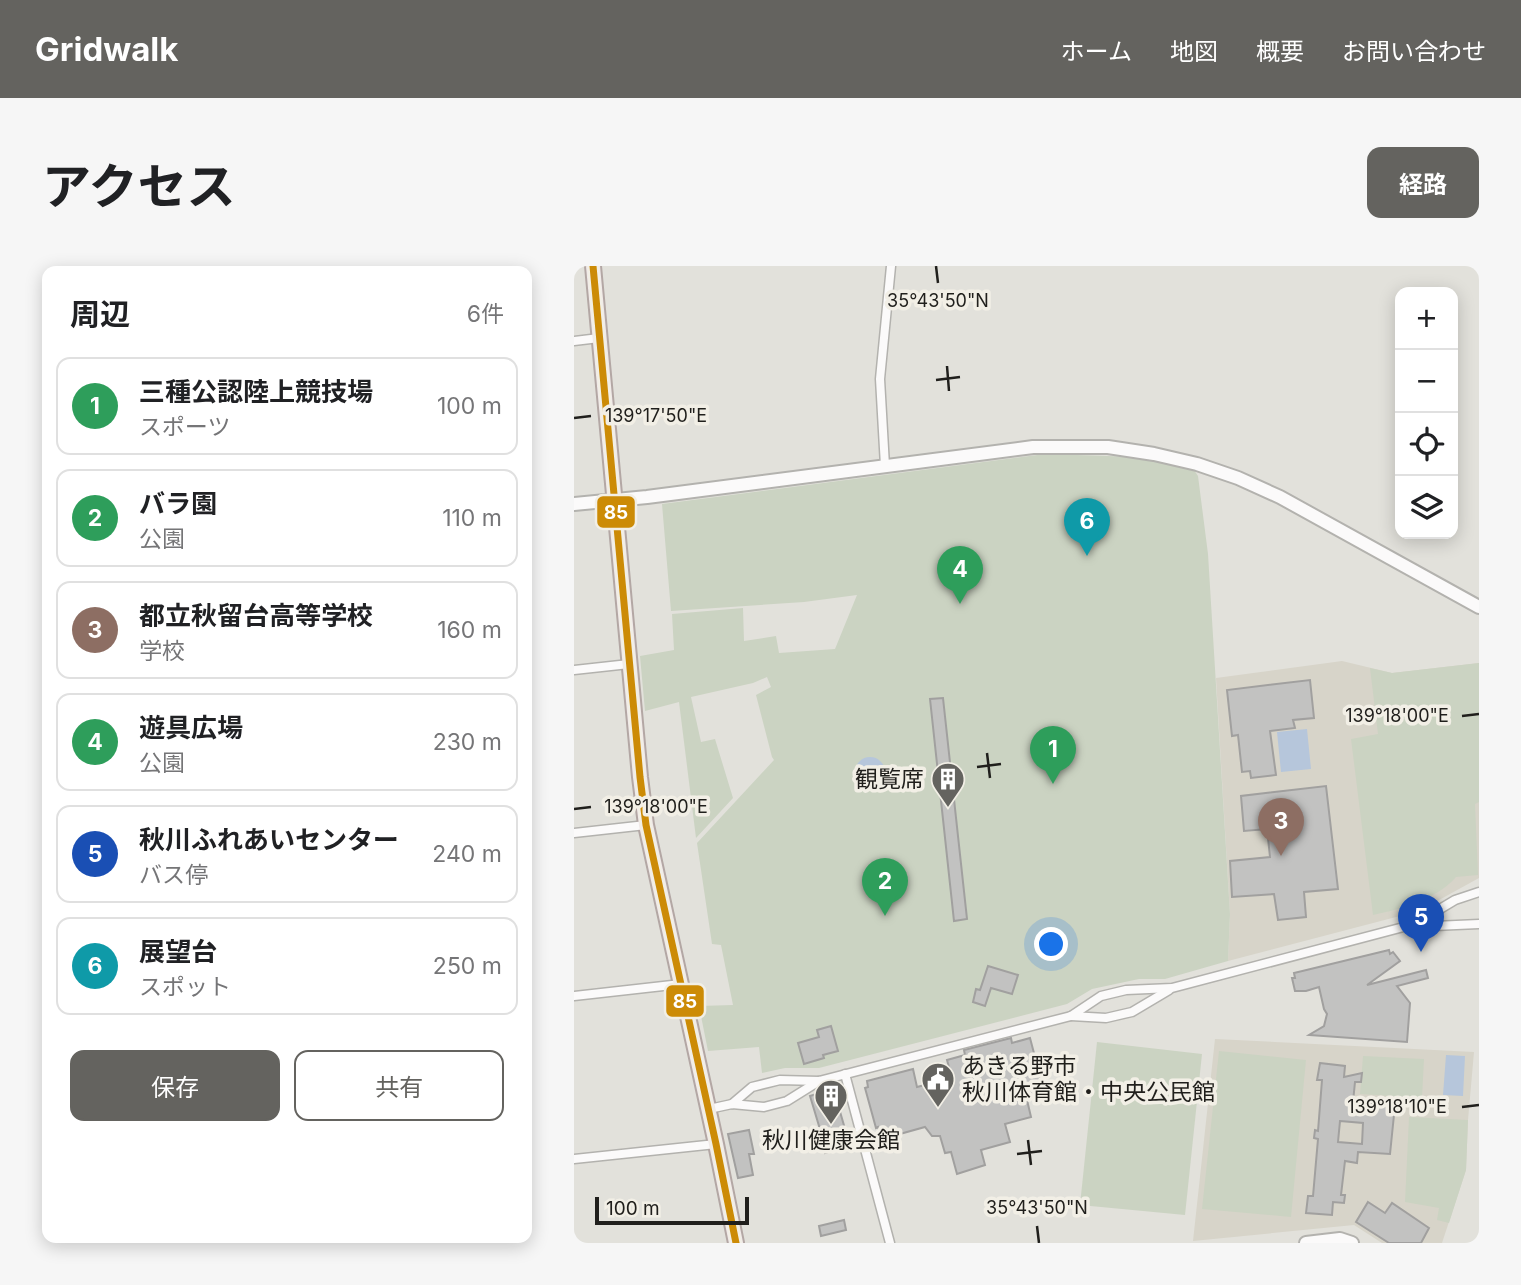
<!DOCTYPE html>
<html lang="ja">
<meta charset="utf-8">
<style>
body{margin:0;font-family:Inter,"Noto Sans JP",sans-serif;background:#f6f6f6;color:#202124}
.controls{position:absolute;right:21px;top:21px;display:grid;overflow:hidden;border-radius:14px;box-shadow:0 4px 18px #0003}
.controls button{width:63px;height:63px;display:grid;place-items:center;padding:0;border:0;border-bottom:2px solid #e0e0e0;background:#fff;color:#202124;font:35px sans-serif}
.scale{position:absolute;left:21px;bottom:18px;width:154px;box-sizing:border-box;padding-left:7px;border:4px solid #201f1c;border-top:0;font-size:19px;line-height:24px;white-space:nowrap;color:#201f1c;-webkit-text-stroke:5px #f2efe6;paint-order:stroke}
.you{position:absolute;left:478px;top:679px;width:24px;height:24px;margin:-18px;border:5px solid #fff;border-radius:50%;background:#1a73e8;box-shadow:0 0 0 10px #1a73e833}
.badge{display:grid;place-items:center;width:46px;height:46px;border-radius:50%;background:#64635f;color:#fff;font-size:23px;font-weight:700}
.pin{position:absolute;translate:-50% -58px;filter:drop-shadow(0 2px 4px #0008)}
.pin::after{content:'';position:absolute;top:37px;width:24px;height:21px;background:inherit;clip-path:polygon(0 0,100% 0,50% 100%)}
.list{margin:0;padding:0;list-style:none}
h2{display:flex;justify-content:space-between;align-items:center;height:91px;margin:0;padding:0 28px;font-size:30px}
h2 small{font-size:23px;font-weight:400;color:#757577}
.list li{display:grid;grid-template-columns:46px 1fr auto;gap:21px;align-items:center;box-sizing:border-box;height:98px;margin:0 14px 14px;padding:0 14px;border:2px solid #e0e0e0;border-radius:14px}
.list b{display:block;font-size:26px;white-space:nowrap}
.list p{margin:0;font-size:23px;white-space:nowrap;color:#757577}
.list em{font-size:23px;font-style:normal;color:#757577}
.actions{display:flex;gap:14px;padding:21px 28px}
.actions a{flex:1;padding:16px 0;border:2px solid #64635f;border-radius:14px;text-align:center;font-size:24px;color:#64635f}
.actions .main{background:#64635f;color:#fff}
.icon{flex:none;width:38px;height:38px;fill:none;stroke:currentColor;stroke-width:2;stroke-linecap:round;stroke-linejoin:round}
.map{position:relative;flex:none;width:905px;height:977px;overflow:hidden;border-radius:14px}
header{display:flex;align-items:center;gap:42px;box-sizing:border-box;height:98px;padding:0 35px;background:#64635f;color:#fff}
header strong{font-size:33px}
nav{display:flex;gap:38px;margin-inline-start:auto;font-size:24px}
.intro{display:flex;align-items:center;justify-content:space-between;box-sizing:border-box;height:168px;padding:0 42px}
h1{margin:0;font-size:49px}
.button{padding:18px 32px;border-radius:14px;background:#64635f;color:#fff;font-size:24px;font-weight:700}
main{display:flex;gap:42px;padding:0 42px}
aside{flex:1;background:#fff;border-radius:14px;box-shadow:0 4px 18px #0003}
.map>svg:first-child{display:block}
.built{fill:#d7d4c9}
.green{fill:#cbd3c2}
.water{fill:#b6c6db}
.building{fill:#c2c2c1;stroke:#a1a09f;stroke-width:2;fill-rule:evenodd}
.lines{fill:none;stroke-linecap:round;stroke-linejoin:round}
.street-casing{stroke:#b3b2ae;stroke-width:11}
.secondary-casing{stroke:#b3b2ae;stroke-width:16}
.primary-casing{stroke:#b3a7a4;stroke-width:18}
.street{stroke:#fbfafa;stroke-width:8}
.secondary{stroke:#fbfafa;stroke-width:12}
.primary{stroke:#f0e9e8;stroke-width:14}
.bus-1-casing{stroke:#f2efe6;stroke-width:12}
.bus-1{stroke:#cc8b06;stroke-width:7}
.ticks{fill:none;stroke:#201f1c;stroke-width:2.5}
.labels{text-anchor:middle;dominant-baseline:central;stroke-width:7;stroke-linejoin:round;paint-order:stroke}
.poi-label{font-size:23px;fill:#201f1c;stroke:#f2efe6;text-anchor:end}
.ticks-label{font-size:18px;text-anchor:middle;fill:#201f1c;stroke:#f2efe6;stroke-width:7;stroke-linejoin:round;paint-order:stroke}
.line-badge{stroke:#f2efe6;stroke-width:2.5}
.badge-label{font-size:19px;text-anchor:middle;font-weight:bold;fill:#fff}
</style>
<header>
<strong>Gridwalk</strong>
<nav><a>ホーム</a><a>地図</a><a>概要</a><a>お問い合わせ</a></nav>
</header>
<div class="intro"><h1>アクセス</h1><a class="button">経路</a></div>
<main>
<aside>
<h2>周辺<small>6件</small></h2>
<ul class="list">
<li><span class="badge" style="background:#2e9e5b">1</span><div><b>三種公認陸上競技場</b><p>スポーツ</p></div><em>100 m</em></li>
<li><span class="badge" style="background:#2e9e5b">2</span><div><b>バラ園</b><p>公園</p></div><em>110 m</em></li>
<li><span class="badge" style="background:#8d6e63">3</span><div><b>都立秋留台高等学校</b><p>学校</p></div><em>160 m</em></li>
<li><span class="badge" style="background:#2e9e5b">4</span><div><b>遊具広場</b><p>公園</p></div><em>230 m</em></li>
<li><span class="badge" style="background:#1a4fb4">5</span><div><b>秋川ふれあいセンター</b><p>バス停</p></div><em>240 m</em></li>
<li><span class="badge" style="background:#0f9aa8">6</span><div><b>展望台</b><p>スポット</p></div><em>250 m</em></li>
</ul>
<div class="actions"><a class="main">保存</a><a>共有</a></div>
</aside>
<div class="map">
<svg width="905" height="977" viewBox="0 0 905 977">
<rect width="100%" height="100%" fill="#e2e1db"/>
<g class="built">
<polygon points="768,395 818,407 905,397 905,612 845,645 654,695 656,648 642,412"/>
<polygon points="641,773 900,786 894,854 892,904 868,977 808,977 780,959 619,975"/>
</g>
<g class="green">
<polygon points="471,188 565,191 620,204 624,210 634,288 656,648 654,695 591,713 565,713 518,723 493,738 245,802 211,802 188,807 185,781 134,785 125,740 159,739 147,679 138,678 123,577 200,494 198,491 182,429 197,421 193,411 179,417 117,431 127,476 141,473 159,532 122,572 105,436 71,445 66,390 100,384 98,348 169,342 170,375 202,370 205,387 261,383 283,329 230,336 97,345 88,238"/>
<path d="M905 397V536L901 538 904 609 882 611C863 633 827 643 799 649L777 473 804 468 796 402 818 407Z"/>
<polygon points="523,776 628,788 611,949 506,939"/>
<polygon points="645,785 732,794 717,951 628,943"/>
<polygon points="789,790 850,793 848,832 786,828"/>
<polygon points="835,851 894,854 892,904 875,957 863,954 865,942 831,936"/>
</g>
<g class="water">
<polygon points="733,463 737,503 707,506 703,466"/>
<circle cx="296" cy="506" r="15"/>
<polygon points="872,789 891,790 889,830 869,829"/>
</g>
<g class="building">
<polygon points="736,414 740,452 719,454 721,462 696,465 702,509 677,512 676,505 668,506 664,469 658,470 653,424"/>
<polygon points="369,432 393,653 380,655 356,433"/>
<polygon points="752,520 764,623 730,626 732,651 704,654 700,628 658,631 656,595 696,591 693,563 670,565 667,530"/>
<polygon points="815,684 816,688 819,686 826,695 793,719 852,704 854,712 823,720 836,737 833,776 735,769 750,760 753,748 750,743 745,721 732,725 721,725 718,712 721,712 720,707"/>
<polygon points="414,700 444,709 438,728 417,722 411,740 399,736 402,723 406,724"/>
<polygon points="257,760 264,785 249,789 250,792 230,798 224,777 245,771 243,764"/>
<polygon points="437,772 438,777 456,772 471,829 453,834 457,851 431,858 436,876 407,884 411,899 383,908 377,886 371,887 366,870 358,870 351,861 308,873 304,861 302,862 291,822 294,821 293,815 339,803 343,821 378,812 373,794 391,789 390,784"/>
<path d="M746 797 771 800 770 811 788 807 787 816H781L779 836 821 839 816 888 784 886 783 897 771 895 767 929H771L770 937 759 936 758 949 732 947 734 930H739L744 873 740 872 741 864 744 865 748 814H743ZM766 855 789 857 788 878 764 876Z"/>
<polygon points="246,827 248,835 262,832 276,880 251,887 247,871 248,870 236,830"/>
<polygon points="175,864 180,888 175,888 179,909 164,912 154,868"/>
<polygon points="794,936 811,947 818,937 855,962 847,977 815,977 782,956"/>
<polygon points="270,954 272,964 247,970 245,960"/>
</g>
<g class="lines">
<defs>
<g id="street">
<polyline points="0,75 25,72"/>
<polyline points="311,200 306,113 317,0"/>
<polyline points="0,404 55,398"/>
<polyline points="0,567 72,559"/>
<polyline points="841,658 860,660 905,658"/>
<polyline points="0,730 107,718"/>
<polyline points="497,750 532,752 558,746 595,724"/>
<polyline points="271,808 316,977"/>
<polyline points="158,838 178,821 206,814 245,815 497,750 527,730 552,724 598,722 841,658 881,634 905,626"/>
<polyline points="135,843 158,838 190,841 213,835 245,815"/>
<polyline points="0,893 142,878"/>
</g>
<g id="secondary">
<polyline points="0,238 73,231 459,181 534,181 580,188 623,198 664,212 706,231 905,341"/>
<polyline points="732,977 766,973 778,977"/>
</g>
<polyline id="primary" points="19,0 66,511 72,559 142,878 162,977"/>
</defs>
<use href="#street" class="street-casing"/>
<use href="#secondary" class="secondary-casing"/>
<use href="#primary" class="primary-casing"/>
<use href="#street" class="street"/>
<use href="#secondary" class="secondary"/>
<use href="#primary" class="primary"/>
<defs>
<polyline id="bus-1" points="19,0 66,511 72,559 142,878 162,977"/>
</defs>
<use href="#bus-1" class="bus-1-casing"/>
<use href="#bus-1" class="bus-1"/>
</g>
<path class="ticks" d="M362 0 364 17M373 100 375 125M362 114 386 111M0 152 17 150M888 450 905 448M413 487 416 512M403 501 427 498M0 543 17 541M888 841 905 839M454 874 457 899M443 888 468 885M463 960 465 977"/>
<defs>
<symbol id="building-pin" viewBox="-11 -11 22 30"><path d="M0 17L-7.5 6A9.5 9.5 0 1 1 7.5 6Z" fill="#64635f" stroke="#f2efe6"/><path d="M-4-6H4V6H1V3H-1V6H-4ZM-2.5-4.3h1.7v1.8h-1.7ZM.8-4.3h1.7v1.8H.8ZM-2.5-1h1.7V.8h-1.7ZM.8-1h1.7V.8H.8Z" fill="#fff"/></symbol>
<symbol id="civic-pin" viewBox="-11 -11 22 30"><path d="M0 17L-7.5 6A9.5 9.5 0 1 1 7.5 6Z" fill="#64635f" stroke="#f2efe6"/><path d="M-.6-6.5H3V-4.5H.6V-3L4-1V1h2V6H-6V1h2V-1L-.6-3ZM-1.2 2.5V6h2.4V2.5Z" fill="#fff"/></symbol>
</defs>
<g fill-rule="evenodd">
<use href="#building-pin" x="355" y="494" width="38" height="52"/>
<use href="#civic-pin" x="345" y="794" width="38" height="52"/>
<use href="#building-pin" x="238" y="811" width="38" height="52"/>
</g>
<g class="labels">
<g class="poi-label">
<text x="350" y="513">観覧席</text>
<text x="388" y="800" text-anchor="start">あきる野市<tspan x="388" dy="26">秋川体育館・中央公民館</tspan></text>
<text x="257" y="874" text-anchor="middle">秋川健康会館</text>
</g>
</g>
<g class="ticks-label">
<text x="364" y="41">35°43'50"N</text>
<text x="82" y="156">139°17'50"E</text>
<text x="823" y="456">139°18'00"E</text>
<text x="82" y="547">139°18'00"E</text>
<text x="823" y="847">139°18'10"E</text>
<text x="463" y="948">35°43'50"N</text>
</g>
<g class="line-badge">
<rect x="22" y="229" width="40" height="34" rx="7" fill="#cc8b06"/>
<rect x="91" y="718" width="40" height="34" rx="7" fill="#cc8b06"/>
</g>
<g class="badge-label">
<text x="42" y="253">85</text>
<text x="111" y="742">85</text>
</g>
</svg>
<div class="controls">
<button>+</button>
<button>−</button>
<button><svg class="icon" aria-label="locate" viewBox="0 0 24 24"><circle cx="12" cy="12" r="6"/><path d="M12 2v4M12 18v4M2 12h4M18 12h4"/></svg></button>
<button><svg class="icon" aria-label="layers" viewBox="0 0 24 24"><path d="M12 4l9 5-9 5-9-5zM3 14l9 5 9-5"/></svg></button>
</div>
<div class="scale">100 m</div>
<div class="you"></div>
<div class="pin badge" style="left:479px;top:518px;background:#2e9e5b">1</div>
<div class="pin badge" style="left:311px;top:650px;background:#2e9e5b">2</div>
<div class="pin badge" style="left:707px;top:590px;background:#8d6e63">3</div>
<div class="pin badge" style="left:386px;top:338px;background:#2e9e5b">4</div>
<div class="pin badge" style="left:847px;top:686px;background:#1a4fb4">5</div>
<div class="pin badge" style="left:513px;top:290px;background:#0f9aa8">6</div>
</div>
</main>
